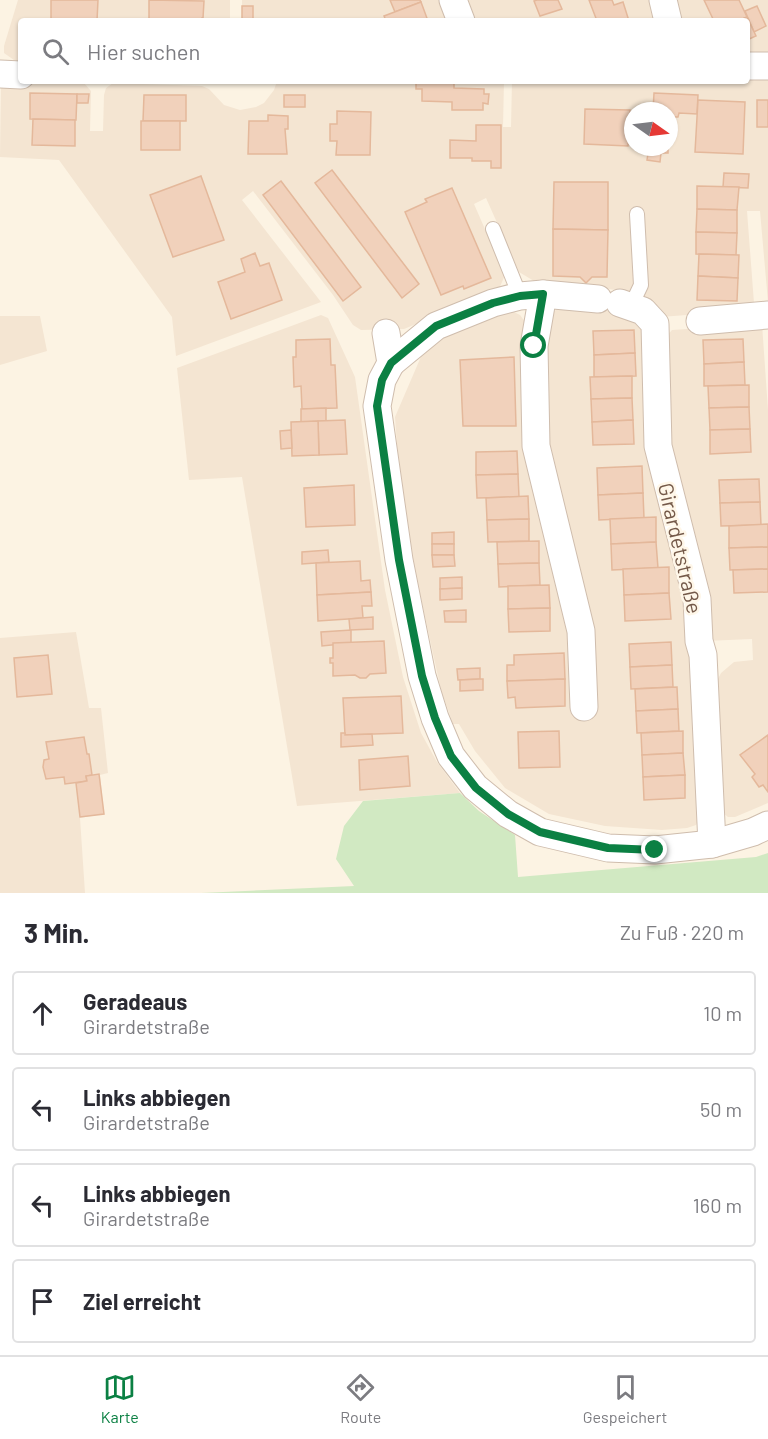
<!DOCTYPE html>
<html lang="de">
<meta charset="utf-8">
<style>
body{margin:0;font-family:Barlow,sans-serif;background:#f7f7f7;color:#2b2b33}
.compass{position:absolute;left:624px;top:102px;width:54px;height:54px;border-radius:50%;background:#fff;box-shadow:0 2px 4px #0004;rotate:104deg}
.stop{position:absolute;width:18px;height:18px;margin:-14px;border:4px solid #0b8043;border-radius:50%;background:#fff}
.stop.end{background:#0b8043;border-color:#fff;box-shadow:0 2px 6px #0008}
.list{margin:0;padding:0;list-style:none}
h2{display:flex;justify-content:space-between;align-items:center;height:78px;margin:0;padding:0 24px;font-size:26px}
h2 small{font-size:20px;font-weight:400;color:#7c7c81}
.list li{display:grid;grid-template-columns:39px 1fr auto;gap:18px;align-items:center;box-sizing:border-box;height:84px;margin:0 12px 12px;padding:0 12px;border:2px solid #e1e1e2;border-radius:6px}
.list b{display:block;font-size:22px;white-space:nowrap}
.list p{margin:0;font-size:20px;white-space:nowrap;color:#7c7c81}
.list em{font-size:20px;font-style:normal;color:#7c7c81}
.icon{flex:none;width:33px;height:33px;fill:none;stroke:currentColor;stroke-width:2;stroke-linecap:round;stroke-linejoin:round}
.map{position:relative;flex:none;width:768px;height:893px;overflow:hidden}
.search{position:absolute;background:#fff;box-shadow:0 2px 4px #0004;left:18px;right:18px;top:18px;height:66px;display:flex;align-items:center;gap:15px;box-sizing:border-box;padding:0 21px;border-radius:6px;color:#7c7c81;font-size:22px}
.sheet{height:462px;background:#fff}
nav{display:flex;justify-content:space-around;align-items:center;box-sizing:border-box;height:84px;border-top:2px solid #e1e1e2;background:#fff;font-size:16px;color:#7c7c81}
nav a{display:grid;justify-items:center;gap:3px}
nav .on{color:#0b8043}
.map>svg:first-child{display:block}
.residential{fill:#f4e5d2;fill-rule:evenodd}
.green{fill:#d1e9c2}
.building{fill:#f1d1bb;stroke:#e4b89b;stroke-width:1.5}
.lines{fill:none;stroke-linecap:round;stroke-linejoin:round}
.service-casing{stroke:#cfbdad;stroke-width:16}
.minor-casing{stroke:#cfbdad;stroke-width:29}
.service{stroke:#fff;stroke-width:14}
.minor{stroke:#fff;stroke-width:27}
.route{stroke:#0b8043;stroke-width:8}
.labels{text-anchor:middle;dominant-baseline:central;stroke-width:5;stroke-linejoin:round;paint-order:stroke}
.street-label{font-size:21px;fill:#745949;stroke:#fff7e9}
</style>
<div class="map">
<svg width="768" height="893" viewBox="0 0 768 893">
<rect width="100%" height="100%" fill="#fcf3e3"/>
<g class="residential">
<polygon points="18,0 230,0 230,21 21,21 21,60 14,60 4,53 4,46"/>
<polygon points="242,0 447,0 455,21 242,21"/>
<polygon points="464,0 652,0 656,21 474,21"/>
<polygon points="672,0 768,0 768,61 747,60 747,21 677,21"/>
<path d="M747 77H768V302L760 211H747L754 303H749V310L661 317 622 291 556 281H534L519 272 486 198 474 204 505 275 499 289 404 329 361 330 353 325 333 295 253 191 242 200 321 302 176 356 172 317 59 160 0 157 1 81 84 83 91 91 90 131H103L104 95 106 88 113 83 202 86 209 89 224 105 240 110 256 107 264 103 274 90 277 81H504L503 127H511L512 81H747ZM633 111H669V147H633Z"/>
<polygon points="570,304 635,315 647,329 651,448 690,599 700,816 696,825 687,828 662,830 605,826 549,814 505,788 475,751 459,724 453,724 441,690 413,562 398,458 395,417 423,352 433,342 505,310 512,311 520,315 526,323 531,449 574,629 577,713 591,712 587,628 543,444 541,346 548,346 549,320 553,312 563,305"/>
<polygon points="321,315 328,318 355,377 385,590 403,677 421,733 437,762 460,793 297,806 242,477 189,480 177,368"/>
<polygon points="0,316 40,316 47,351 0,365"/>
<polygon points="762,324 768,410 768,803 735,817 728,817 723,813 717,681 721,673 734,662 753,660 752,639 705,641 665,445 661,343 672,330"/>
<polygon points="76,632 89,708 101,708 108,773 100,775 104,814 80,818 85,893 0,893 0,638"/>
</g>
<polygon class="green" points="460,793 479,811 515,835 518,877 756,857 768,853 768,893 201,893 354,886 336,859 344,826 363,801"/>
<g class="building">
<polygon points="51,0 98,0 97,21 51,21"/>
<polygon points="149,0 204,1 203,18 202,18 202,21 149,21"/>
<polygon points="390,0 420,0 421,2 395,12"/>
<polygon points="537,0 558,0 562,9 540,16 534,1"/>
<polygon points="589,0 612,0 614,5 623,2 629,21 597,21"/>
<polygon points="704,0 739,0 747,17 738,21 714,21"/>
<polygon points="421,2 428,21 386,21 384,16"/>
<rect x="242" y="6" width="11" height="15"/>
<polygon points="757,6 766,26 754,32 745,11"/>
<polygon points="747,17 756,36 747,40 747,21 738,21"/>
<polygon points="416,81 454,81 454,88 484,89 484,94 489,94 488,104 483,103 483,110 452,110 452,102 422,101 422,89 416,89"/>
<polygon points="30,93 77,94 76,120 30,119"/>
<polygon points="654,93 698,95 697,114 679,113 678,117 669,117 669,111 653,111"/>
<polygon points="77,94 89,94 88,103 77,103"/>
<polygon points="144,95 186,95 186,121 143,121"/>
<rect x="284" y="95" width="21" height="12"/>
<polygon points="698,100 745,102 743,154 695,152"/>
<rect x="757" y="100" width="11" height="27"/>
<polygon points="585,109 630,110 628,146 584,144"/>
<polygon points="337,111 371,112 370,155 336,155 337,141 330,141 330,124 337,124"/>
<polygon points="268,115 288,116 288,129 285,129 287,154 248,154 249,121 268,121"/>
<polygon points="33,119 75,120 75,146 32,145"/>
<rect x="141" y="121" width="39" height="29"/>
<polygon points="476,125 501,125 501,168 491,168 491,161 472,161 472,158 450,158 450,140 476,141"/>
<polygon points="649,147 668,147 668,153 661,153 660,162 647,160"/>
<polygon points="332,170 419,284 402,298 315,183"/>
<polygon points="724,173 749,174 748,188 723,187"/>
<polygon points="201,176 224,240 173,257 150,195"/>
<polygon points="281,181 361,287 343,301 263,195"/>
<polygon points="554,182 608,182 608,230 553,229"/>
<polygon points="697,186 739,187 737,210 697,209"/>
<polygon points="452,188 491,278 464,289 463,286 441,295 405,212 427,202 425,199"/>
<polygon points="697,209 737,210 737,233 696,232"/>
<polygon points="553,229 608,230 607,277 592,277 586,283 580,277 553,276"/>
<polygon points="696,232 737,233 736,255 696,254"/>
<polygon points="255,253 260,266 269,263 282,300 231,319 218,282 245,272 241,259"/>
<polygon points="699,254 739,255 738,278 698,276"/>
<polygon points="698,276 738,278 737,301 697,300"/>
<polygon points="634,330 635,353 594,355 593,331"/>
<polygon points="330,339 331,365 335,365 337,408 302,409 301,386 294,387 293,357 296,357 296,340"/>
<polygon points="743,339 744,362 704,364 703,340"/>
<polygon points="635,353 636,376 594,377 594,355"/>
<polygon points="514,357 516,426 463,426 460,360"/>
<polygon points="744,362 745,385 704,386 704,364"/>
<polygon points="632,376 632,398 591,399 590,377"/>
<polygon points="749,385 749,407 709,408 708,386"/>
<polygon points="632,398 633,420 592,422 591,399"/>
<polygon points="749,407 750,429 710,430 709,408"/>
<polygon points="326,408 326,421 301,422 301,409"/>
<polygon points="345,420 347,454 319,455 318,421"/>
<polygon points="633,420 634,444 593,445 592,422"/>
<polygon points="318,421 319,455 292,456 291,422"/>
<polygon points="750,429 751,452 710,454 710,430"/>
<polygon points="291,430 292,448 281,449 280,431"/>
<polygon points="517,451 518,474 476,475 476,452"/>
<polygon points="642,466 643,493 598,495 597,468"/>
<polygon points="518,474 519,497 477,498 476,475"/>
<polygon points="759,479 760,502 720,503 719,480"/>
<polygon points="354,485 355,525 306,527 304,488"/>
<polygon points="643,493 644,518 599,520 598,495"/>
<polygon points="528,496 529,519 487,520 486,498"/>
<polygon points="760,502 761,525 721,526 720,503"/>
<polygon points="656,517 656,542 611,544 610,519"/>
<polygon points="529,519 529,541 488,542 487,520"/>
<polygon points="768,524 768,547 729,548 729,526"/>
<polygon points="454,532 454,544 432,544 432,533"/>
<polygon points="539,541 539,563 498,564 497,542"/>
<polygon points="656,542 658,568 612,570 611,544"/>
<rect x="432" y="544" width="22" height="11"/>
<polygon points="768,547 768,569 730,570 729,548"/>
<polygon points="328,550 329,562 302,564 302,552"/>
<polygon points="432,555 454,555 455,566 433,567"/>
<polygon points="360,561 361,581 370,580 371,592 317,595 316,563"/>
<polygon points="539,563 540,585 499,587 498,564"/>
<polygon points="669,567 669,593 624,595 623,569"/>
<polygon points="768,569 768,592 734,593 733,570"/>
<polygon points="462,577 462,588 440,589 440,578"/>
<polygon points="549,585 550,608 508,609 508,586"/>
<polygon points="462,588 462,599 440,600 440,589"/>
<polygon points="371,592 372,606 362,606 363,618 318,621 317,595"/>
<polygon points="669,593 671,619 625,621 624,595"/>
<polygon points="550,608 550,631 509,632 508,609"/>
<polygon points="466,610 466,622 445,622 444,611"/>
<polygon points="373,617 373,629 350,630 349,619"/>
<polygon points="351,630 351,643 322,646 321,632"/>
<polygon points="384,641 386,673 370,674 366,678 360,678 355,675 333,676 333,663 330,663 330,658 333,658 333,643"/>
<polygon points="671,642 672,665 630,667 629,644"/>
<polygon points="564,653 565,679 507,681 507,665 514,665 514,655"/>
<polygon points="48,655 52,694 17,697 14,658"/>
<polygon points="672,665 673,687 631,689 630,667"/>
<polygon points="480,668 480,679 458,680 457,669"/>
<polygon points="480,679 483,679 483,690 460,691 460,680"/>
<polygon points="565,679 565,706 516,708 515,697 508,698 507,681"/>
<polygon points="677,687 678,709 636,711 635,689"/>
<polygon points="401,696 403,733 345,735 343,698"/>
<polygon points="678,709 679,731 637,733 636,711"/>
<polygon points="559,731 560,767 519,768 518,732"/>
<polygon points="683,731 683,753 642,755 641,733"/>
<polygon points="341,733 345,733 345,735 372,734 373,745 341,747"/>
<polygon points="768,735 768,792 763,785 759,787 752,777 755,774 740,755"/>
<polygon points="84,737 87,754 89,754 92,775 86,776 87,781 65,784 64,777 46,779 43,767 44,760 49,759 46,742"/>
<polygon points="683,753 685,775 643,777 642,755"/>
<polygon points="408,756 410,786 360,790 359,760"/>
<polygon points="99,774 104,814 80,817 76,783 87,781 86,776"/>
<polygon points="685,775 685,798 644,800 643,777"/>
</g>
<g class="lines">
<defs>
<g id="service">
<polyline points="493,229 520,296"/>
<polyline points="631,306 641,285 637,214"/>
</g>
<g id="minor">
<polyline points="453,0 461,21"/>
<polyline points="663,0 668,21"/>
<polyline points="747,66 768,66"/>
<polyline points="0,74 21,75"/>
<polyline points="543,294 534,346 536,446 581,631 584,707"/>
<polyline points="620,303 643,311 655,324 658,446 697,599 699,641 703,655 712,844"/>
<polyline points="700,321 768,315"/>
<polyline points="386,333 391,363 382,380 377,406 399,560 422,676 435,718 451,756 475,787 508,814 540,832 608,848 655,850 712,844 753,832 768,825"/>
<polyline points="391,363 436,326 493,303 520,296 543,294 598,299"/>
</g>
</defs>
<use href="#service" class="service-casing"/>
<use href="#minor" class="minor-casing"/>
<use href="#service" class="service"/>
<use href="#minor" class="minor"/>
</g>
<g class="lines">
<polyline class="route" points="534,346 543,294 520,296 493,303 436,326 391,363 382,380 377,406 399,560 422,676 435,718 451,756 476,788 508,814 540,832 608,848 655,850"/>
</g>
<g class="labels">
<g class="street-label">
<text transform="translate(681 548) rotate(77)">Girardetstraße</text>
</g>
</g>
</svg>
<svg class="compass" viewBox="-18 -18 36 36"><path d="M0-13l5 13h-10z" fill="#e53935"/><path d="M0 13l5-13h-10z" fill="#7c7c81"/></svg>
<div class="stop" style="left:534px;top:346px"></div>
<div class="stop end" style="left:655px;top:850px"></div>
<div class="search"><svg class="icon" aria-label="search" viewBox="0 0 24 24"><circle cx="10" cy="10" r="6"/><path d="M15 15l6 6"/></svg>Hier suchen</div>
</div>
<section class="sheet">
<h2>3 Min.<small>Zu Fuß · 220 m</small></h2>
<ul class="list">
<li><svg class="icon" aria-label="ahead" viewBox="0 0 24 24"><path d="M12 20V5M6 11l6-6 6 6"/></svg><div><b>Geradeaus</b><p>Girardetstraße</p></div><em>10 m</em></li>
<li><svg class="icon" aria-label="left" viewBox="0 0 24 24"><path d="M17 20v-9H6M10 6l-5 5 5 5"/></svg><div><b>Links abbiegen</b><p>Girardetstraße</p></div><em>50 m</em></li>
<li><svg class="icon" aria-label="left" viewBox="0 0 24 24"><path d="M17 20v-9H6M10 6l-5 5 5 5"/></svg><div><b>Links abbiegen</b><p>Girardetstraße</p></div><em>160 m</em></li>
<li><svg class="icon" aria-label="arrive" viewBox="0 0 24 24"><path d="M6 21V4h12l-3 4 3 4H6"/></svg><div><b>Ziel erreicht</b></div></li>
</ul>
</section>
<nav>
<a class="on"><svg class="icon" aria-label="map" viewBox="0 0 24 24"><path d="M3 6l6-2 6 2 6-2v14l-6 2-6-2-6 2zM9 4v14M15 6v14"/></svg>Karte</a>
<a><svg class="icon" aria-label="directions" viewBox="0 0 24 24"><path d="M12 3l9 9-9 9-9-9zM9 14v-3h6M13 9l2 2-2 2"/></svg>Route</a>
<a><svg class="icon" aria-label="saved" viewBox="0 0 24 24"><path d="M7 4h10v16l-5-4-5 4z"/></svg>Gespeichert</a>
</nav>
